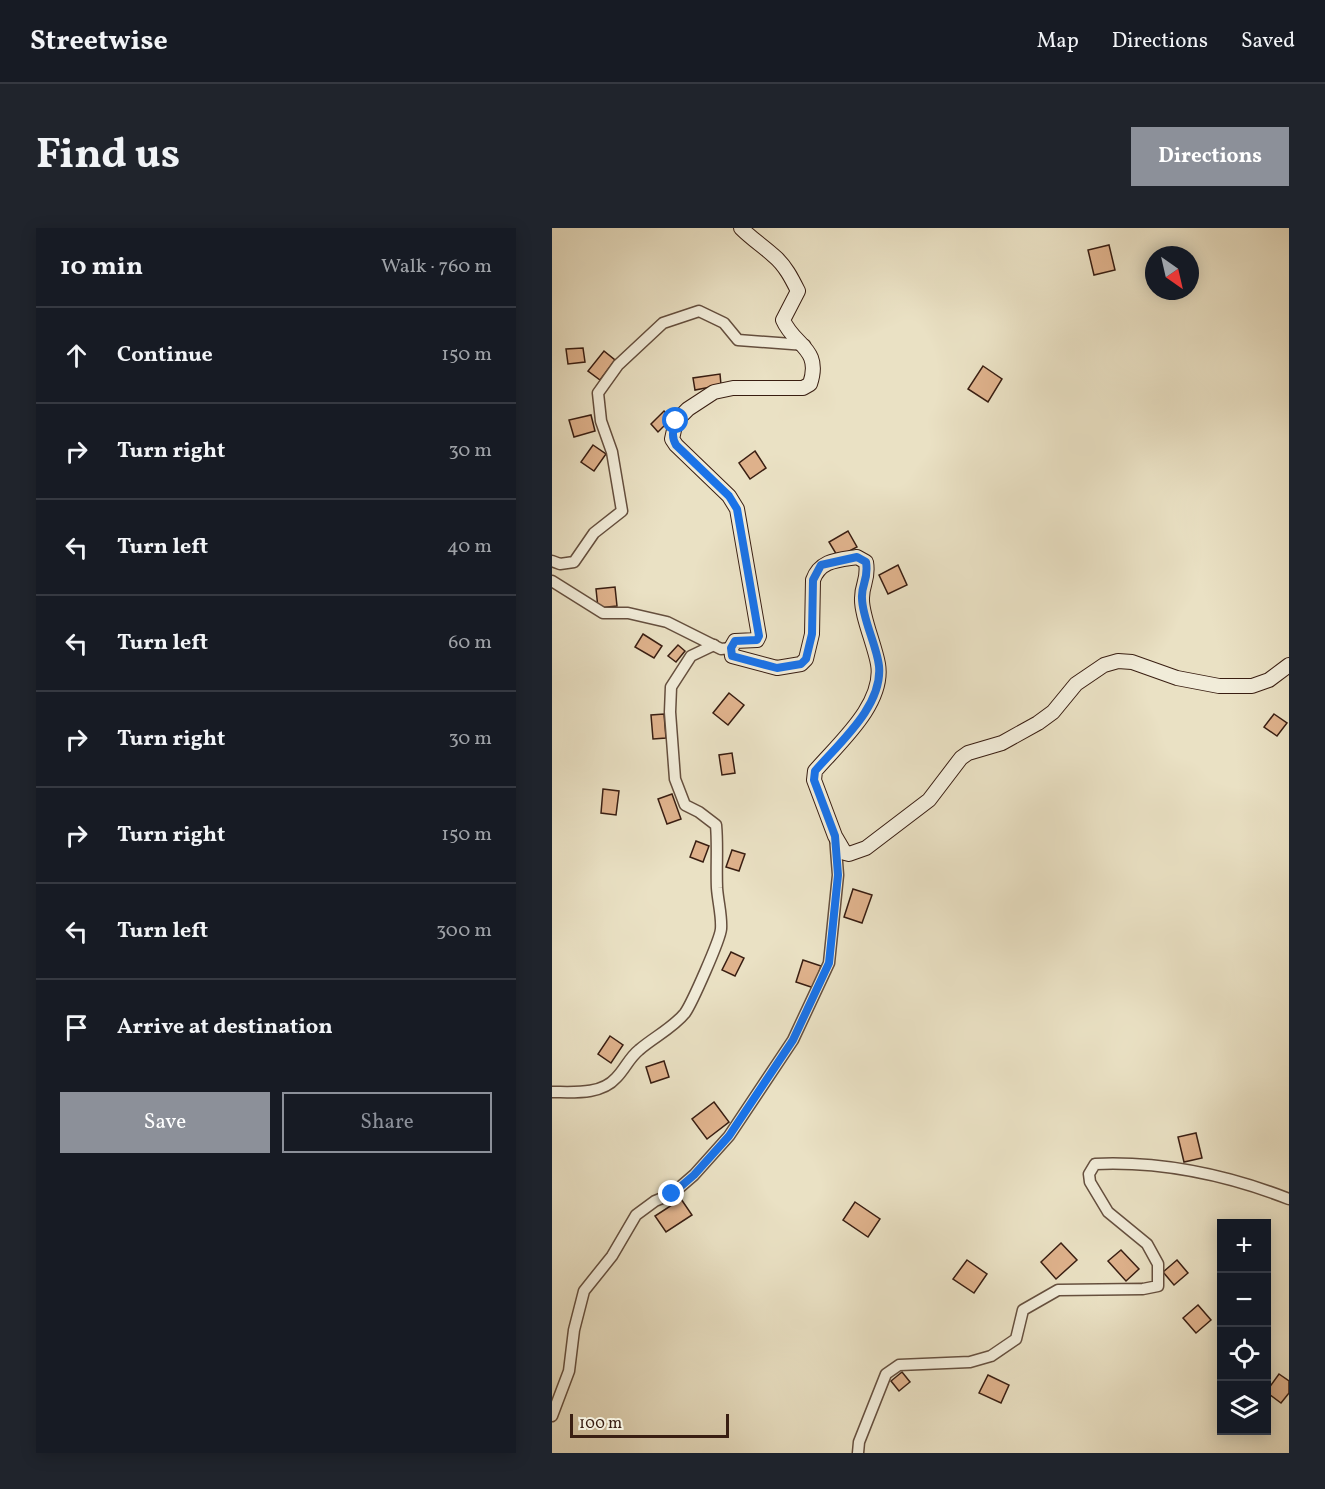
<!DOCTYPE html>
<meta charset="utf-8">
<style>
body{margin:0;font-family:Vollkorn,serif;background:#20242c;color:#f1f3f6}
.controls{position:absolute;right:18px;bottom:18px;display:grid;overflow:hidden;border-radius:0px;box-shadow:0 3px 15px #0003}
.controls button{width:54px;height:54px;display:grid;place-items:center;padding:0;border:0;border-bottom:2px solid #363941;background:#171b24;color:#f1f3f6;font:30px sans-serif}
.compass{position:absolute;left:593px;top:18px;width:54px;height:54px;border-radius:50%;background:#171b24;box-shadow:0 3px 15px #0003;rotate:146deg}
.scale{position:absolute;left:18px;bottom:15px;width:159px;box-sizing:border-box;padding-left:6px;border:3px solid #391e12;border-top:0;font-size:16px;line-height:21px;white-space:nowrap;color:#391e12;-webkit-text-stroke:4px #f1ecd9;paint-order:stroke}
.stop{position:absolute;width:18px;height:18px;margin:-14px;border:4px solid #1a73e8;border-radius:50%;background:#fff}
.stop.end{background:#1a73e8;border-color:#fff;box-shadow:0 2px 6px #0008}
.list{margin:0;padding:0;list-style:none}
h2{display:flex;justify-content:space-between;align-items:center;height:78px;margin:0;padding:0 24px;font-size:26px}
h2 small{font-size:20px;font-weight:400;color:#9ea1a6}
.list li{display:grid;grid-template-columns:39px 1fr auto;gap:18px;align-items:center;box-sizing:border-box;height:96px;padding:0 24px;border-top:2px solid #363941}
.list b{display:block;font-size:22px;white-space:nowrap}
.list em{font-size:20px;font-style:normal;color:#9ea1a6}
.actions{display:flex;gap:12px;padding:18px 24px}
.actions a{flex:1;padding:14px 0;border:2px solid #8c9099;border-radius:0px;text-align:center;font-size:21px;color:#8c9099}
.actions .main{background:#8c9099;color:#fff}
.icon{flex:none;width:33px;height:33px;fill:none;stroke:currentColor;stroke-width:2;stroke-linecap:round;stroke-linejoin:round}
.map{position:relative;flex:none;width:737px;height:1225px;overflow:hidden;border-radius:0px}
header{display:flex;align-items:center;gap:36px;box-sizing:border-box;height:84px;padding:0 30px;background:#171b24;border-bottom:2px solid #363941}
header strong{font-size:28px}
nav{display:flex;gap:33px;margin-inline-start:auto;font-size:21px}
.intro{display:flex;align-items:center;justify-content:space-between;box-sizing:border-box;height:144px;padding:0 36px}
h1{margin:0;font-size:42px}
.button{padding:15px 27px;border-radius:0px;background:#8c9099;color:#fff;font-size:21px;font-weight:700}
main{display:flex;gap:36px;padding:0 36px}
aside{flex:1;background:#171b24;border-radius:0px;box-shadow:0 3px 15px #0003}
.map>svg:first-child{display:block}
.building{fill:#dfb28c;stroke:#391e12;stroke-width:1.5}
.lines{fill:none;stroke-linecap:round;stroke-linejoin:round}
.street-casing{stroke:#654f3e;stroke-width:13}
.secondary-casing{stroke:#391e12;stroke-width:16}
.street{stroke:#f1ecd9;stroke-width:10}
.secondary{stroke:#f1ecd9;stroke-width:14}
.route{stroke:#1a73e8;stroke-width:8}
</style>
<header>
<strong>Streetwise</strong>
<nav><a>Map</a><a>Directions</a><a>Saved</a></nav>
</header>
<div class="intro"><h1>Find us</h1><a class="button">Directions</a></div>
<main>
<aside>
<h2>10 min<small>Walk · 760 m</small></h2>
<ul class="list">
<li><svg class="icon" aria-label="ahead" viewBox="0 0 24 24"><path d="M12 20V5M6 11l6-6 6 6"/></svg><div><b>Continue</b></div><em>150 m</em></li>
<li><svg class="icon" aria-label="right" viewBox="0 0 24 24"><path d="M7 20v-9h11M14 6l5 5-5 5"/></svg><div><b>Turn right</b></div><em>30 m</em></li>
<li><svg class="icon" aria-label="left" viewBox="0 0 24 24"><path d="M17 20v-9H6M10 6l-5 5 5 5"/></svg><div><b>Turn left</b></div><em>40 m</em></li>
<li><svg class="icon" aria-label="left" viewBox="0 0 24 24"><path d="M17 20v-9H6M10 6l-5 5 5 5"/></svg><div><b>Turn left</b></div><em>60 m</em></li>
<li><svg class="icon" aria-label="right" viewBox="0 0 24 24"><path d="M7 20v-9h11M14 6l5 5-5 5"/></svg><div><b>Turn right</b></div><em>30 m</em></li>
<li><svg class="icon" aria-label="right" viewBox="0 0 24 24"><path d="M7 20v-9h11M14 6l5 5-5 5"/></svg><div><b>Turn right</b></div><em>150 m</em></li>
<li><svg class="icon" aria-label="left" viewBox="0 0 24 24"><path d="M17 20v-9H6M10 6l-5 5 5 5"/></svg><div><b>Turn left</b></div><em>300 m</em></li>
<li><svg class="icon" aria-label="arrive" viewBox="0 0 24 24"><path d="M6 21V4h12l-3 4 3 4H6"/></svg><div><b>Arrive at destination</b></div></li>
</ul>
<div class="actions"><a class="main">Save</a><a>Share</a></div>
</aside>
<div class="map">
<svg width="737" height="1225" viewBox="0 0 737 1225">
<rect width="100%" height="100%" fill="#eae1c4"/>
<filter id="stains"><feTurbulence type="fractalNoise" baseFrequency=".00333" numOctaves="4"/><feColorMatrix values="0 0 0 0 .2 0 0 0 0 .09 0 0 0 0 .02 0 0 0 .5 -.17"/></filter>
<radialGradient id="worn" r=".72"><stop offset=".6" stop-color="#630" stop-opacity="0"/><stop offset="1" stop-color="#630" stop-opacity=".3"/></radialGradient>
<g class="building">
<polygon points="557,17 563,42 542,47 536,22"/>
<polygon points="31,120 33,134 16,136 14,121"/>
<polygon points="52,123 63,132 48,152 36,143"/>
<polygon points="431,138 450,151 436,174 416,161"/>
<polygon points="168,146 169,157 143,162 141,150"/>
<polygon points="112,183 119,191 106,204 99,196"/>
<polygon points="39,187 43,203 22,209 17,192"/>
<polygon points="41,217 54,226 42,243 29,234"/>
<polygon points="203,223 214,240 198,251 187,235"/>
<polygon points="296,303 305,319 286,329 277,314"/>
<polygon points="346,337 355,357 336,366 327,347"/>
<polygon points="63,359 65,378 46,380 44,361"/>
<polygon points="91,406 110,418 102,430 83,419"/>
<polygon points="126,417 133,423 124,434 116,428"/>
<polygon points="177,465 192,477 176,497 161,485"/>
<polygon points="112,486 114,510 101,511 99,487"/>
<polygon points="722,486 735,495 725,508 712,499"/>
<polygon points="180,525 183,545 170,547 167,527"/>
<polygon points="51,561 67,563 64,587 49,585"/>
<polygon points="120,566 129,591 115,596 106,571"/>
<polygon points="144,613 157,618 151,634 138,629"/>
<polygon points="180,622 193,626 187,643 174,639"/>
<polygon points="301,661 320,667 310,695 292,689"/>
<polygon points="179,724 192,730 183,748 170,742"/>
<polygon points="251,732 269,738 262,760 244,754"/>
<polygon points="58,808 71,817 59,835 46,826"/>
<polygon points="112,833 117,849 99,855 94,839"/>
<polygon points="162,874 177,894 155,911 140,891"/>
<polygon points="644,905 650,930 632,934 626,909"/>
<polygon points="129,971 140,987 114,1004 103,988"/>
<polygon points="303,974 328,991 316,1009 291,992"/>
<polygon points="509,1015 525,1032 504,1051 489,1034"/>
<polygon points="569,1022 587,1041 574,1053 556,1033"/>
<polygon points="415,1032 435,1046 422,1065 401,1051"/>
<polygon points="625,1032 636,1045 622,1057 611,1044"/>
<polygon points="646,1077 659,1092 644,1105 631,1090"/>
<polygon points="350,1144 358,1154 347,1163 339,1153"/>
<polygon points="727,1146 737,1153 737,1165 729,1175 714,1164"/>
<polygon points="436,1147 457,1157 449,1175 427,1165"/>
</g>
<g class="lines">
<defs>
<g id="street">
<polyline points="0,333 8,336 22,334 42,305 70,283 60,224 49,193 46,165 66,137 111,95 147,83 172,95 186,112 253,117"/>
<polyline points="0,353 51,385 76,385 115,394 169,421 179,420"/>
<path d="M0 864C21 864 49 867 64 850 73 841 77 830 87 822 102 809 121 800 133 785 140 775 168 712 169 701 170 688 166 674 165 660 164 639 166 618 164 597L147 584 133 577 123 551 118 484 119 459 139 428 162 417"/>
<polyline points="0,1188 17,1143 22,1102 32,1063 60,1028 84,987 103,973 120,966 142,947 177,908 241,812 277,735 286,647 283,608"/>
<path d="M306 1225 307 1214 334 1146 347 1137 418 1134 439 1128 464 1111 471 1082 506 1062 591 1061 606 1058V1036L595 1016 556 984 538 954 537 946 543 936C610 933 675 947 737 971"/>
</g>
<path id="secondary" d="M189 0C200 11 211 18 222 28 233 37 240 51 246 63L231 92C242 118 270 120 258 156L251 160H181L162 164 136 181 124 193 120 211 124 217 177 268 185 281 207 408 205 412 183 413 179 420 180 428 225 440 249 436 254 431 260 406 261 352C268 332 286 332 305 329L314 334C317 352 310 355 310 370 309 386 323 418 326 436 333 476 286 516 263 543L262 552 283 608 293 625 297 626 314 620 377 572 409 530 416 525 450 515 486 495 501 484 524 456 552 437 566 433 580 434 625 450 667 458H700L717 452 737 437"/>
</defs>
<use href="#street" class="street-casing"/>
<use href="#secondary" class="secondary-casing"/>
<use href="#street" class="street"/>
<use href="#secondary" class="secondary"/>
</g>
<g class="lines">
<path class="route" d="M120 966 142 947 177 908 241 812 277 735 286 647 283 608 262 552 263 543C287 515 331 478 327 438 325 418 310 390 310 370 309 356 317 352 314 334L305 329 269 337 261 352 260 406 254 431 249 436 225 440 180 428 179 420 183 413 205 412 207 408 185 281 177 268 124 217C119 208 121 203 124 193"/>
</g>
<rect width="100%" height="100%" filter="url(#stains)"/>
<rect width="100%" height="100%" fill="url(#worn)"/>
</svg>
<div class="controls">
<button>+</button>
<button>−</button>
<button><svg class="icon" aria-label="locate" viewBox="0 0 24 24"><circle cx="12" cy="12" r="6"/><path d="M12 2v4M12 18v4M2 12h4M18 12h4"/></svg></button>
<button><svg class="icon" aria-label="layers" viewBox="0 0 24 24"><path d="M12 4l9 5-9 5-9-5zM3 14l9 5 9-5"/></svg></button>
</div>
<svg class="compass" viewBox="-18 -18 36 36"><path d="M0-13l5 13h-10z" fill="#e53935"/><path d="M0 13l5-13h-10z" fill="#9ea1a6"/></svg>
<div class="scale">100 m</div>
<div class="stop" style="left:124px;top:193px"></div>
<div class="stop end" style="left:120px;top:966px"></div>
</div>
</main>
